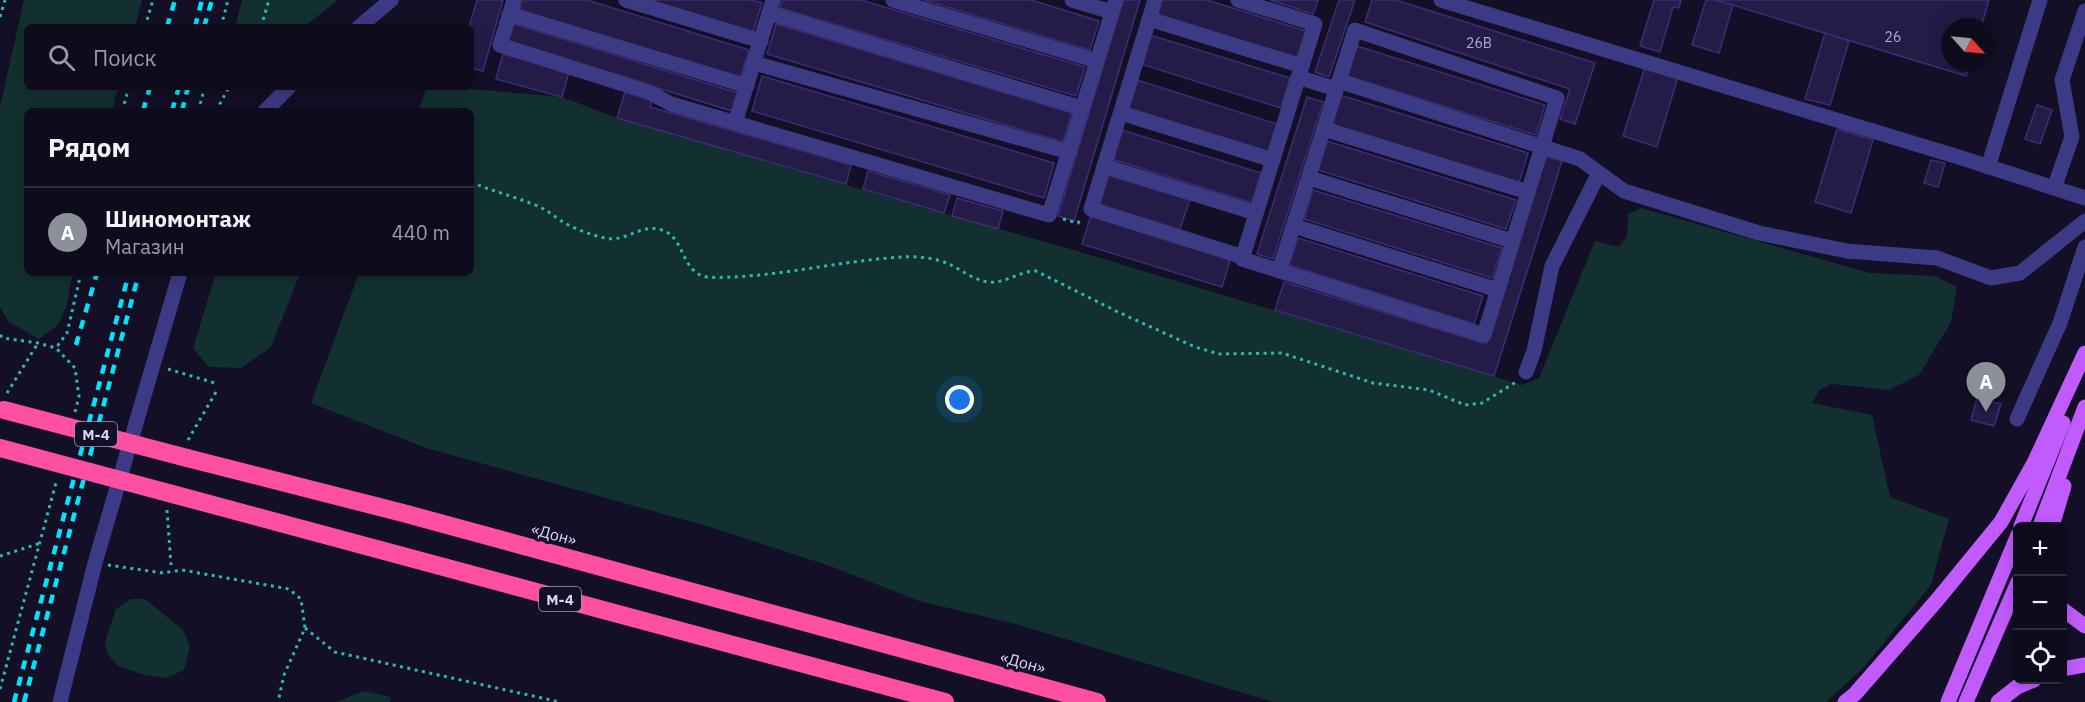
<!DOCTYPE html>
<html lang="ru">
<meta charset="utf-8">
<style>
body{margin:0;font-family:"IBM Plex Sans",sans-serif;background:#1c1929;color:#f1f3f6}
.controls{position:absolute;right:18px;bottom:18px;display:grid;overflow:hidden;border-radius:9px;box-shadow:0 3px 15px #0003}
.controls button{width:54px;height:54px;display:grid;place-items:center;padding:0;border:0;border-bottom:2px solid #2e2b3b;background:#0e0b1c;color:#f1f3f6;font:30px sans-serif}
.compass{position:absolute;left:1941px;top:18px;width:54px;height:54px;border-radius:50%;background:#0e0b1c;box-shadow:0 3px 15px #0003;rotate:117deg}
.you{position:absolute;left:960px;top:400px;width:21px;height:21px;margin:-15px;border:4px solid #fff;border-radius:50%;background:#1a73e8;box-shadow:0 0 0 9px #1a73e833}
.badge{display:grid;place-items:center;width:39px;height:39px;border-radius:50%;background:#8c9099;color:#fff;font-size:20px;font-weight:700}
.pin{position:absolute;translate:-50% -50px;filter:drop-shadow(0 2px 3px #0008)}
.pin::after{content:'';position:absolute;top:32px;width:21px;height:18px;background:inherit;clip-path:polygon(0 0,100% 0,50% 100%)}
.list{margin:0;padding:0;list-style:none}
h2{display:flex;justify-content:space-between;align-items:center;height:78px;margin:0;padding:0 24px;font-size:26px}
h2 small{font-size:20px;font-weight:400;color:#9b9ba3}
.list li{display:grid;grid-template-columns:39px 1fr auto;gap:18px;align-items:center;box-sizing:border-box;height:90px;padding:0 24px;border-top:2px solid #2e2b3b}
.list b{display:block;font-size:22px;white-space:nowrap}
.list p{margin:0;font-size:20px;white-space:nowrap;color:#9b9ba3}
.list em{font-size:20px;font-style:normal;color:#9b9ba3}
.icon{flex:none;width:33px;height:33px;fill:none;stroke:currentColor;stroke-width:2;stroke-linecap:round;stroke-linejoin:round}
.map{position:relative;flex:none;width:2085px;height:702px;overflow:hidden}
.search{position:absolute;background:#0e0b1c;box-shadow:0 3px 15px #0003;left:24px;top:24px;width:450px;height:66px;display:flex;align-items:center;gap:15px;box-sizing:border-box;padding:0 21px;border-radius:9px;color:#9b9ba3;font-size:22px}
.panel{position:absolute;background:#0e0b1c;box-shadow:0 3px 15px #0003;left:24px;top:108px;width:450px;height:168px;border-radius:9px}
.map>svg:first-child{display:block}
.green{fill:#12302f}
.building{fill:#241b47;stroke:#3b2d73;stroke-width:1.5}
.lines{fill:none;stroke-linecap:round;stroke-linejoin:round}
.path{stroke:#2fb8b0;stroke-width:3;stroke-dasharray:3 4.5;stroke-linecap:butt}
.minor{stroke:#3d3a85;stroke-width:15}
.major{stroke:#c25bff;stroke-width:15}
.highway{stroke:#ff4fa3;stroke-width:18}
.rail{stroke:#00e5ff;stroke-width:4.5;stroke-dasharray:9 8;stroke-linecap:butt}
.highway-bridge{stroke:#ff4fa3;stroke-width:18}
.labels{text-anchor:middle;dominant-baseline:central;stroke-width:6;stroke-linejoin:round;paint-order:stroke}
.number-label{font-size:14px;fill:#aca6d1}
.shield{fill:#130f26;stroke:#9e99be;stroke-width:1.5}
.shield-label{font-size:15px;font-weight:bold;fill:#d9d4ff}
.street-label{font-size:16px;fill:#d9d4ff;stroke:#130f26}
</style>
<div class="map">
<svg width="2085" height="702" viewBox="0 0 2085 702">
<rect width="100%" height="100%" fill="#130f26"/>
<g class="green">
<polygon points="24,0 142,0 135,27 27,27 27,87 118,87 112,111 27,111 27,273 73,273 66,307 58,325 39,339 9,322 0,307 0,107"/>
<polygon points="242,0 338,0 304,27 235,27"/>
<polygon points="427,87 448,87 562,97 617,118 952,216 1067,248 1522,385 1539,378 1595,241 1619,247 1627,237 1628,214 1641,208 1870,273 1935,276 1957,287 1951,322 1919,375 1889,390 1832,384 1819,390 1812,403 1872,415 1890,497 1949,519 1931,585 1863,668 1826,702 1273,702 1016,624 919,601 833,567 710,527 426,448 311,403 359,273 471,273 471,111 418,111"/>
<polygon points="216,273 300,273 271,347 241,368 209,367 193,348"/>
<polygon points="131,599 145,599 183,630 190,647 184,670 166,678 145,675 118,666 107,653 105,642 116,609"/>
<polygon points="363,691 391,697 390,702 337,702"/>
</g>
<g class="building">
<polygon points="477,0 503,0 483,71 471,68 471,27 469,27"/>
<polygon points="523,0 587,0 749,50 740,79 519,11"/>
<polygon points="648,0 752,0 762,3 753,32"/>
<polygon points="782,0 861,0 1085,67 1076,96 780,8"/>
<polygon points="924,0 1031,0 1099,21 1090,50"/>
<polygon points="1123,0 1140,0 1074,221 1058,216"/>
<polygon points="1162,0 1207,0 1306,31 1297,60 1157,17"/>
<polygon points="1270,0 1318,0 1313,14"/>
<polygon points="1339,0 1355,0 1329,77 1315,72"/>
<polygon points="1372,0 1396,0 1595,63 1575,124 1560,119 1570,89 1365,22"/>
<polygon points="1654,0 1681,0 1679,8 1673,7 1660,52 1640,46"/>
<polygon points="1706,0 1716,0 1733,5 1719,53 1692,45"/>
<polygon points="1716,0 1989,0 1981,27 1950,27 1950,63 1970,63 1966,76"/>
<polygon points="511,23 738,93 732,111 506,41"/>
<polygon points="776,24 1072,113 1063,142 767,54"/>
<polygon points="1825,33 1849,41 1830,105 1805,99"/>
<polygon points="1150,35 1290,78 1281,108 1141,64"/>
<polygon points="1357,46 1545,105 1536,135 1347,76"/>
<polygon points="503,54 569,72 562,97 496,79"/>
<polygon points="1645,67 1678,77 1657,147 1623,136"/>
<polygon points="762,76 1054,163 1044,198 752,111"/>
<polygon points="1137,80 1277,124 1268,153 1128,110"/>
<polygon points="625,92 652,100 650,107 851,165 846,184 617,118"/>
<polygon points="1340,95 1528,153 1519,183 1331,124"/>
<polygon points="1307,97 1323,102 1273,259 1257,254"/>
<polygon points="2037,105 2052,110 2040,144 2025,139"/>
<polygon points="1837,129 1873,140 1851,213 1815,202"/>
<polygon points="1122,130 1261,173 1252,203 1112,159"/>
<polygon points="1327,141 1516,200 1506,229 1318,170"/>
<polygon points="1546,156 1562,161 1494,376 1275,310 1284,282 1487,344"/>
<polygon points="1931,160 1945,163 1938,187 1924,183"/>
<polygon points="868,171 950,195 944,213 863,189"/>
<polygon points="1107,175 1190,200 1179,231 1098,205"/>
<polygon points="1313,190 1502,248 1492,278 1304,219"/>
<polygon points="957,198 1003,211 998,229 952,216"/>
<polygon points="1091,215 1231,257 1222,287 1082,244"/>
<polygon points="1298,238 1483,296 1474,324 1289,265"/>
<polygon points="1977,398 2001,404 1994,426 1971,420"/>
</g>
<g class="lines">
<g class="path">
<polyline points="0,17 5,0"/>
<polyline points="145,27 153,0"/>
<polyline points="221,27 228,0"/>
<polyline points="261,27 269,0"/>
<polyline points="122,111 129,87"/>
<polyline points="198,111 205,87"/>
<polyline points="216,111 229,87"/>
<path d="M471 182C494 192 517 197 540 207 548 211 555 217 563 222 575 229 591 235 605 238 625 243 641 223 662 230 685 237 681 273 707 277 720 278 734 277 748 276 799 272 850 260 902 257 917 256 937 258 951 265 963 271 974 280 988 282 1005 284 1019 271 1036 271L1118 312 1195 347 1219 354 1282 353 1373 383 1429 390 1465 405 1482 403 1516 382"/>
<polyline points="1063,219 1078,223 1081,219"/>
<polyline points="0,335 3,338 38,343 56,348"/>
<polyline points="168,369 215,383"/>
<polyline points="7,393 38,343"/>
<polyline points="75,412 79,397 75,368 56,348 67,333 81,273"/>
<polyline points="188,440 216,392"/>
<polyline points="167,510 171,565"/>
<polyline points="0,556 41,543"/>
<polyline points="108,565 163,573 182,570 289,589 301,599 305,628 284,675 278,702"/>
<polyline points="305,628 335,652 560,702"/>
<polyline points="0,689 57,479"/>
</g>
<g class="minor">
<polyline points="514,0 500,45 649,92 671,104 1049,215 1116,0"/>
<polyline points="626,0 761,41"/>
<polyline points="893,0 1097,61"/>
<polyline points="1072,0 1112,12"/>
<polyline points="1155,0 1091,209 1243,257"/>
<polyline points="1238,0 1315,24 1242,259 1484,335 1557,98 1355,30 1279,271"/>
<polyline points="1441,0 1965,159 2085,198"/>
<polyline points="769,13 1082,108"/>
<polyline points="509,14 747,86"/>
<polyline points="1149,19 1302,66"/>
<polyline points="359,27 391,0"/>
<polyline points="754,63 1069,152"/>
<polyline points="1298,77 1336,89"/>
<polyline points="1339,81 1580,159 1624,191 1759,233 1847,251 1937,258 1991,278 2020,273 2085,221"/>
<polyline points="265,111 289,87"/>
<polyline points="1121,113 1273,160"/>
<polyline points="735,123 773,0"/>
<polyline points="1324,129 1528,192"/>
<polyline points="1104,166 1256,213"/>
<polyline points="1988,167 2040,0"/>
<polyline points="1309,178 1512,241"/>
<polyline points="2054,188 2072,137 2062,80 2085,11"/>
<polyline points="1294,226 1498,290"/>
<polyline points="1526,372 1534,351 1552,266 1599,173"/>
<polyline points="2017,419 2060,323 2085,247"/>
<polyline points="60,702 95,563 180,273"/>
</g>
<g class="major">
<polyline points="2021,526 2063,423"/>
<polyline points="2040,526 2085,407"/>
<polyline points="2052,526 2064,486"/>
<polyline points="2062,609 2085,626"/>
<polyline points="2062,669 2085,665"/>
<polyline points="1845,702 1855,694 1938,599 2001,522 2034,463 2085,353"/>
<polyline points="1948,702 2018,535"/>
<polyline points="1966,702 2018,582"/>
<polyline points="1998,702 2017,687 2034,680"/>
</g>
<g class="highway">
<polyline points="187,458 403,513 1097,702"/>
<polyline points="176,495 945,702"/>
</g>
<g class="rail">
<polyline points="167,27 175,0"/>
<polyline points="195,27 202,0"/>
<polyline points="204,27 212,0"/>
<polyline points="143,111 150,87"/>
<polyline points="172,111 179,87"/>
<polyline points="182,111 188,87"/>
<polyline points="76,345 97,273"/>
<polyline points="14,702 129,273"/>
<polyline points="24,702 139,273"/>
</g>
<g class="highway-bridge">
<polyline points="4,410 187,458"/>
<polyline points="0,448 176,495"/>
</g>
</g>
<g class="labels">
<g class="number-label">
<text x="1893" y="37">26</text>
<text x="1479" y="43">26В</text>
</g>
<g class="shield">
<rect x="75" y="422" width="42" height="24" rx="4.5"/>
<rect x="539" y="587" width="42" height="24" rx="4.5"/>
</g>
<g class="shield-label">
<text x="96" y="434">М-4</text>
<text x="560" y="599">М-4</text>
</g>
<g class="street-label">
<text transform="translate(554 534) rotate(15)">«Дон»</text>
<text transform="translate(1023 662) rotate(15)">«Дон»</text>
</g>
</g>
</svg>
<div class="controls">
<button>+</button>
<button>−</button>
<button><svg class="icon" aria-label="locate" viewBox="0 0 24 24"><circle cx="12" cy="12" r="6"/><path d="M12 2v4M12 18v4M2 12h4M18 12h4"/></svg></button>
</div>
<svg class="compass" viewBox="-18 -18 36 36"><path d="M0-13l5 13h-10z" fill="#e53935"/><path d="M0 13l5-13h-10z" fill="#9b9ba3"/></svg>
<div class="you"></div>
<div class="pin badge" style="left:1986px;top:412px">A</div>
<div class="search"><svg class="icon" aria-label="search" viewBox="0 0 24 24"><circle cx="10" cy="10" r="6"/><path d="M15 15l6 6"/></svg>Поиск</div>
<section class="panel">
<h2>Рядом<small></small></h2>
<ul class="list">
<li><span class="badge">A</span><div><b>Шиномонтаж</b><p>Магазин</p></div><em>440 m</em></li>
</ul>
</section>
</div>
